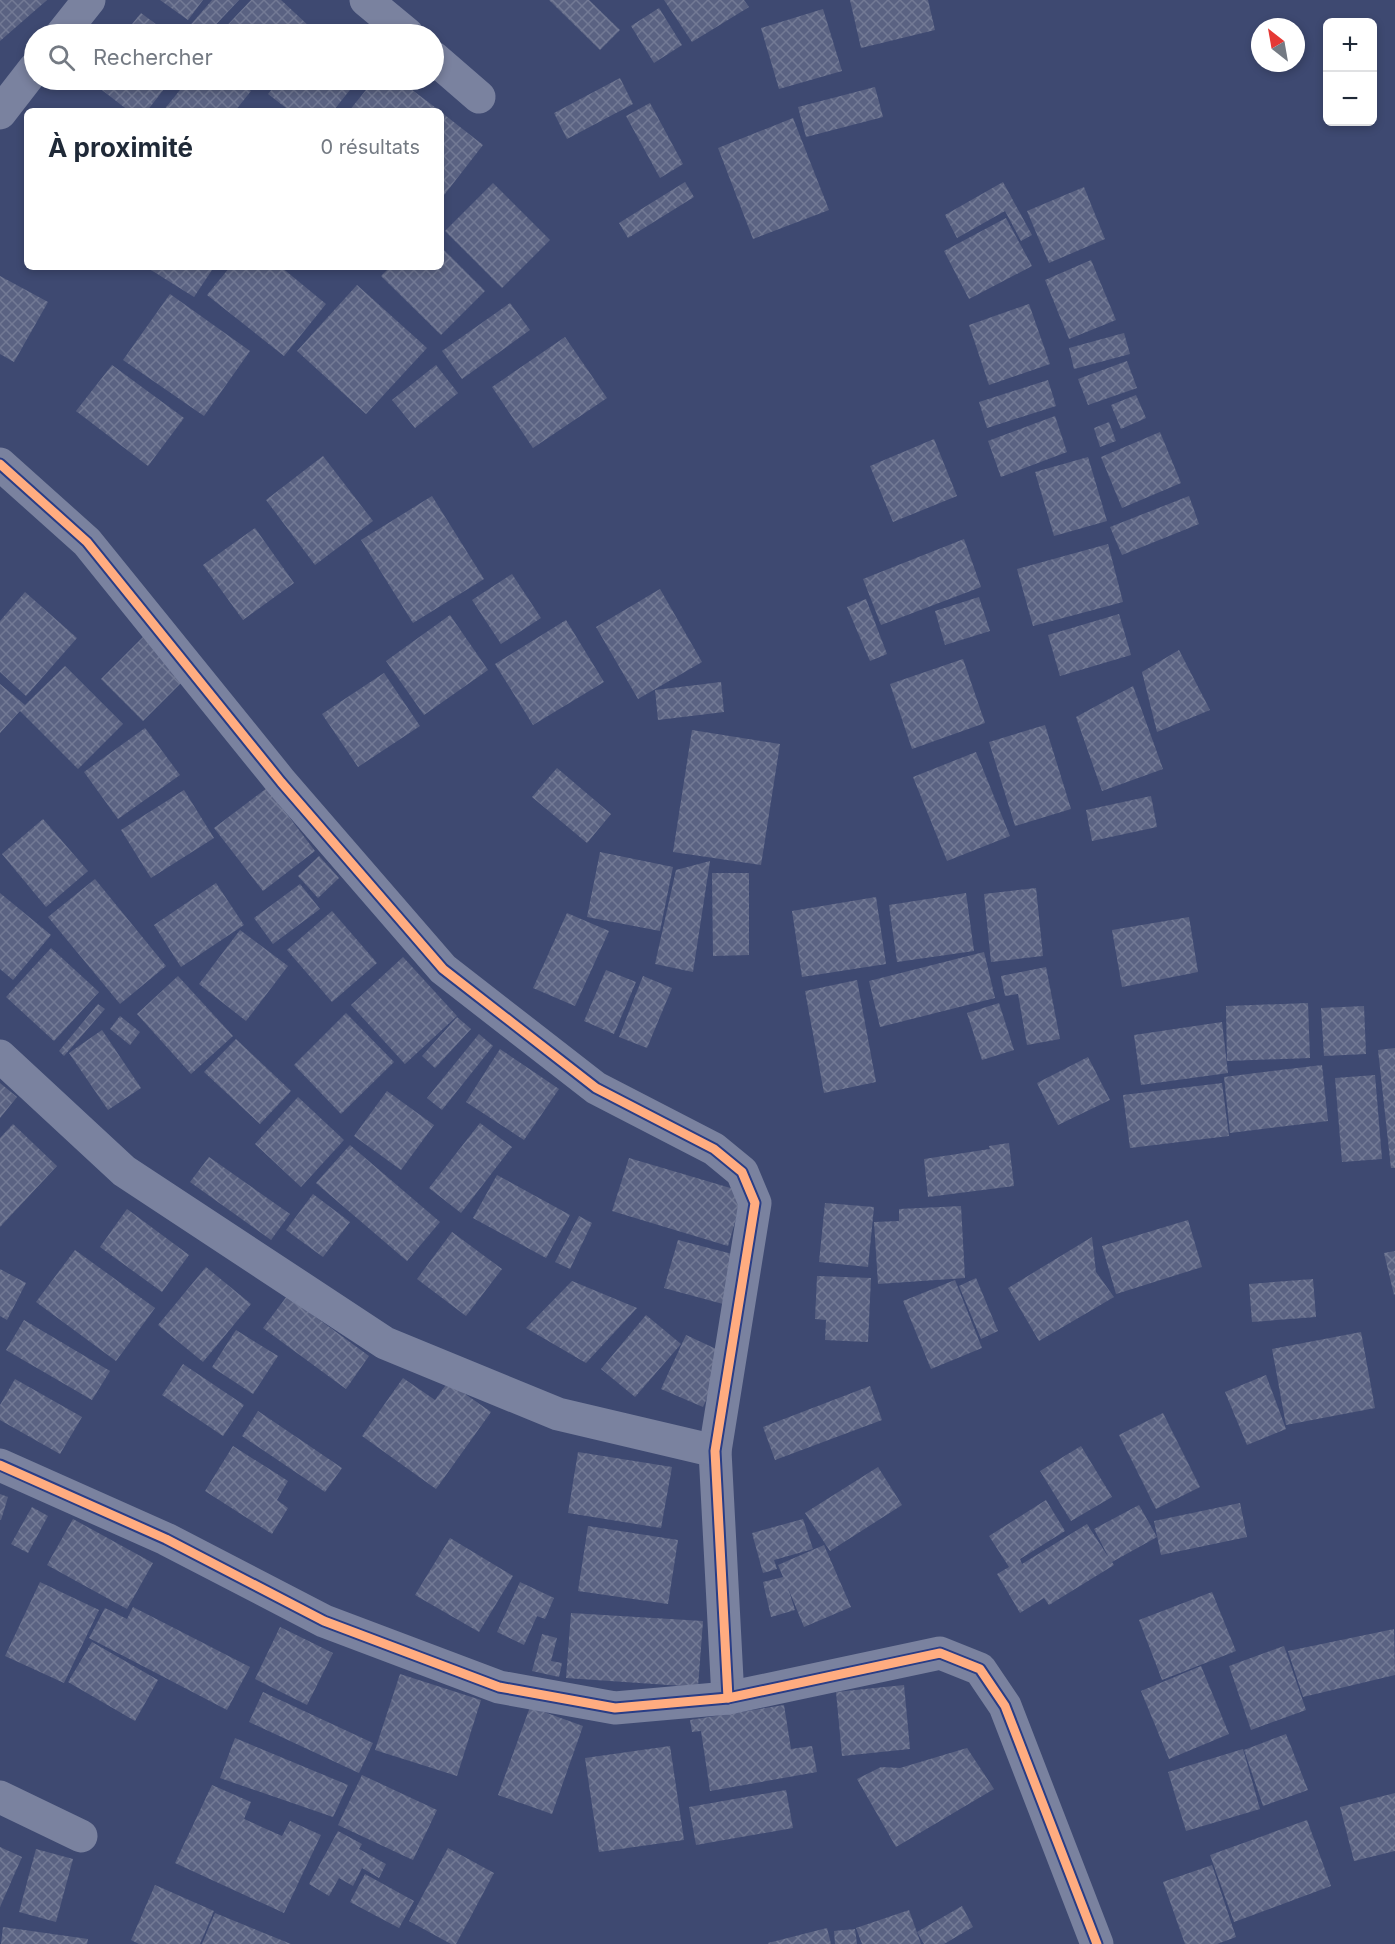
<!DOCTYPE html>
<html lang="fr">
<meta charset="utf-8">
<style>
body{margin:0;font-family:Inter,sans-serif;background:#f2f2f3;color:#1f2937}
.controls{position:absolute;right:18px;top:18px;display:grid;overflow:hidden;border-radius:9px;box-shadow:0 3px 9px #0003}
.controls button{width:54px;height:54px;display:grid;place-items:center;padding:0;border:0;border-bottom:2px solid #e0e1e3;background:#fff;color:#1f2937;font:30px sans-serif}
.compass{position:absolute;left:1251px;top:18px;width:54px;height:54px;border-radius:50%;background:#fff;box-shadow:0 3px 9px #0003;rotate:329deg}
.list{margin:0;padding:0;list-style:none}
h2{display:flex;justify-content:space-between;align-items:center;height:78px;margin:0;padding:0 24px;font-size:26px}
h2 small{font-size:20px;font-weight:400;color:#747a83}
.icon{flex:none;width:33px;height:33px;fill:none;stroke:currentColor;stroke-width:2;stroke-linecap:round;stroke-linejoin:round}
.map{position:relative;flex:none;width:1395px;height:1944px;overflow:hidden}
.search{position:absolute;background:#fff;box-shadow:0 3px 9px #0003;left:24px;top:24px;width:420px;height:66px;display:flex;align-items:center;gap:15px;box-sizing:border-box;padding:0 21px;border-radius:33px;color:#747a83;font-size:22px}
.panel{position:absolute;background:#fff;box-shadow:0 3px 9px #0003;left:24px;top:108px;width:420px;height:162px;border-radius:9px}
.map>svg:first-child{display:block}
.building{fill:url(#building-cross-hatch)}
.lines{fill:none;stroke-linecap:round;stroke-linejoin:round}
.minor{stroke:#7a829f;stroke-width:33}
.cycleway-casing{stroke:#293d86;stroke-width:13}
.cycleway{stroke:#ffac80;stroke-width:9}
</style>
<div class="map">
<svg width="1395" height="1944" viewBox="0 0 1395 1944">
<defs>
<pattern id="building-cross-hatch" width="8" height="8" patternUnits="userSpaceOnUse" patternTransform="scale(1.5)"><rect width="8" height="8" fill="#5a6282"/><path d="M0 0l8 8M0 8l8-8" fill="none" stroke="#737a95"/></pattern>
</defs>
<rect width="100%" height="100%" fill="#3e4971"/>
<g class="building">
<polygon points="0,0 47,0 0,41"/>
<polygon points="160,0 203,0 188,20"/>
<polygon points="212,0 239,0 207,34 194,34 187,29"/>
<polygon points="251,0 281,0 310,27 303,34 219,34"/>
<polygon points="549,0 589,0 620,30 600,50"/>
<polygon points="664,0 744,0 749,7 692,42"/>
<polygon points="850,0 928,0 935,30 861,48"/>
<polygon points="659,8 682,45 654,63 631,26"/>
<polygon points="823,9 842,71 779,89 761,28"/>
<polygon points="141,13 169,34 124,34"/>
<polygon points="321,25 334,34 314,34"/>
<polygon points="620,78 633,104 567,139 554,113"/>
<polygon points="89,80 171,80 147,111 129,111"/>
<polygon points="188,80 236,80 251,91 235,111 163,111"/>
<polygon points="279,80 358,80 333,111 290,111 268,94"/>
<polygon points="374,80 399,80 440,111 349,111"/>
<polygon points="875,87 883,117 806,137 798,107"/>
<polygon points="650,103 683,164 660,178 626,116"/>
<polygon points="441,112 483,145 441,199"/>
<polygon points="793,118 829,210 753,239 718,148"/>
<polygon points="685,182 694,197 628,238 619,223"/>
<polygon points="1003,182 1032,235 1021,241 1005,211 957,238 945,215"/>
<polygon points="493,183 550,240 502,288 445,231"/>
<polygon points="1084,187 1105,239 1049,263 1027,211"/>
<polygon points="1006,218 1032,266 969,299 944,251"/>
<polygon points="441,247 485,291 441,335 381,276 390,267 441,267"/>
<polygon points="1091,260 1116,320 1069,339 1045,280"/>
<polygon points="153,267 214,267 194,297 151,270"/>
<polygon points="230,267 281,267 326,304 284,356 207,295"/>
<polygon points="0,276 48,302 14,362 0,354"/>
<polygon points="357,285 427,348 366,414 297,351"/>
<polygon points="170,294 250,351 204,416 123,360"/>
<polygon points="510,303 530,330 462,379 442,351"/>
<polygon points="1029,304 1050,364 989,385 969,325"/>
<polygon points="1124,333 1130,354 1074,369 1069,348"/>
<polygon points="565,337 607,398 533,448 492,387"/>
<polygon points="1127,361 1137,388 1088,405 1078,379"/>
<polygon points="112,365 184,418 148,466 76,411"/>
<polygon points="436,365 458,393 415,428 392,400"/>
<polygon points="1048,380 1056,406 987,428 979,402"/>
<polygon points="1136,395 1146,418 1121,429 1111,405"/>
<polygon points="1055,416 1067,452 1001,477 988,441"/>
<polygon points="1109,422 1116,441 1100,447 1094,428"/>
<polygon points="1160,432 1181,483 1122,508 1101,457"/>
<polygon points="934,439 957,496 893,522 870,466"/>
<polygon points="323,456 373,521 315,565 266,500"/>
<polygon points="1088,457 1107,521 1054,536 1035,472"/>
<polygon points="432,496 484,579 413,623 361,540"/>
<polygon points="1189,496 1199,524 1122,555 1110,527"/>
<polygon points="255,528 294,583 243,620 203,565"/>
<polygon points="964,539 981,587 881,625 863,579"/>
<polygon points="1108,544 1123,602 1033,626 1017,569"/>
<polygon points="512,574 541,618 501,644 472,600"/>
<polygon points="660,589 702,662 638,699 596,627"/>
<polygon points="25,592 77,638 26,696 0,672 0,621"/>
<polygon points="979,597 990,631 945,645 935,611"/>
<polygon points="866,599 887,654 870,661 847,607"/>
<polygon points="1119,614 1131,655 1060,676 1048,635"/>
<polygon points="450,615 488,670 424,715 386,661"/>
<polygon points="566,620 604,682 533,725 495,664"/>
<polygon points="146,634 188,676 143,721 101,679"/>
<polygon points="1179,650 1210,710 1157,732 1142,672"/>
<polygon points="963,659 985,723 912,749 890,684"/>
<polygon points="65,666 123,724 78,769 20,711 0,733 0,684 25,705"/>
<polygon points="384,673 420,726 358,767 322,714"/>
<polygon points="721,682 724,712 658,720 655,690"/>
<polygon points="1133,686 1163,769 1102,791 1076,717"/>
<polygon points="1045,725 1071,809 1015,826 989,742"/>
<polygon points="145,728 180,775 118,819 84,772"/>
<polygon points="692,730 780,744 761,865 673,852"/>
<polygon points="976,752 1010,836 947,861 913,777"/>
<polygon points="557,768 611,814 587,843 532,797"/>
<polygon points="267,788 315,851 263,891 214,828"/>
<polygon points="184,790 214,838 151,878 121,830"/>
<polygon points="1151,796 1157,827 1092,841 1086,810"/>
<polygon points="43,819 88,871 46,907 2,854"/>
<polygon points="600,852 673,867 660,931 587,917"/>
<polygon points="319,856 339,878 318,898 298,876"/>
<polygon points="710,861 693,972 655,964 676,870"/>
<polygon points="712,873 749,873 749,955 713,956"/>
<polygon points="95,879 166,966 120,1004 48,917"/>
<polygon points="216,883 244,925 181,967 154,925"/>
<polygon points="300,884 320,909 273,944 254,918"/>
<polygon points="1036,888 1043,956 991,962 984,894"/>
<polygon points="0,893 51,935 13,980 0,969"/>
<polygon points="966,893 974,951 897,962 889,905"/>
<polygon points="876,897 886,964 802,977 792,911"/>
<polygon points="332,911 377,963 332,1002 287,950"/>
<polygon points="567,913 609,931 575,1006 533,988"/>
<polygon points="1189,917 1198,972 1122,987 1112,930"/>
<polygon points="240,930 288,966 246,1021 199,984"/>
<polygon points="51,948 99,992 54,1041 6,997"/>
<polygon points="984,952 995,998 880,1027 869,981"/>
<polygon points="403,957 457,1016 405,1064 351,1005"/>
<polygon points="1046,967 1060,1039 1027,1045 1018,994 1005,996 1001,976"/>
<polygon points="606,970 636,982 614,1034 584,1021"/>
<polygon points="178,976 233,1036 191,1074 137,1014"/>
<polygon points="643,976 672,988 647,1048 619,1037"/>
<polygon points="857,980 876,1082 824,1093 805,991"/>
<polygon points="999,1003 1014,1050 982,1060 967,1013"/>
<polygon points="1308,1003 1310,1058 1227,1061 1226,1006"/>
<polygon points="98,1004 105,1009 64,1056 59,1051"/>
<polygon points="1364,1006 1366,1054 1324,1056 1321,1008"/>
<polygon points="346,1013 394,1062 341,1114 294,1065"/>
<polygon points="120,1016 140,1032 130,1045 110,1029"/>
<polygon points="457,1017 471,1029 435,1068 422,1056"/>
<polygon points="1222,1022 1228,1073 1141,1085 1134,1035"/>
<polygon points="102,1030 141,1088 108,1110 69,1053"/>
<polygon points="479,1034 493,1046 442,1110 427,1098"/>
<polygon points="236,1039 291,1091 260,1124 204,1072"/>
<polygon points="1395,1048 1395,1168 1391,1168 1378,1050"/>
<polygon points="500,1049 559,1089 524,1140 466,1102"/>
<polygon points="1088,1057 1110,1100 1058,1125 1037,1083"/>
<polygon points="1322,1065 1328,1121 1230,1133 1224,1077"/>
<polygon points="1375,1075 1382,1159 1342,1162 1335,1078"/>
<polygon points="0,1083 17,1097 0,1118"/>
<polygon points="1222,1083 1229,1136 1130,1148 1123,1095"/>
<polygon points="387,1091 434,1125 401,1170 354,1136"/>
<polygon points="298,1097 344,1140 301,1187 255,1144"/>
<polygon points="480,1123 512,1147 461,1213 429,1188"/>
<polygon points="13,1124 57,1166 0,1227 0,1138"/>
<polygon points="1009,1143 1014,1186 928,1197 924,1159 990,1149 989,1146"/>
<polygon points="350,1145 440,1222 407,1261 316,1183"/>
<polygon points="209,1157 290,1214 271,1240 190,1182"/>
<polygon points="629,1158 744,1192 728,1246 612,1211"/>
<polygon points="497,1175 570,1215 546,1258 473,1218"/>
<polygon points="313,1194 350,1222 323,1257 286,1230"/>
<polygon points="825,1203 874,1207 868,1267 819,1262"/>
<polygon points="961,1206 965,1278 878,1284 874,1222 899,1221 899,1209"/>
<polygon points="127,1209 189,1255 162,1292 100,1247"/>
<polygon points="579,1216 592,1223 570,1269 555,1262"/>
<polygon points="1188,1220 1202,1267 1116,1294 1102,1246"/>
<polygon points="452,1232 502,1269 466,1316 417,1279"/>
<polygon points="1092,1237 1096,1272 1114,1297 1039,1341 1008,1288"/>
<polygon points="678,1240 736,1255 723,1304 664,1288"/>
<polygon points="75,1250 155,1308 116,1361 36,1302"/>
<polygon points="1395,1251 1395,1294 1394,1295 1384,1253"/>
<polygon points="206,1267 251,1304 203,1362 158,1325"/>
<polygon points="0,1269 26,1283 7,1320 0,1316"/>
<polygon points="817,1276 871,1278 868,1342 825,1340 826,1320 815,1319"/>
<polygon points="976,1278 998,1331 981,1339 959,1286"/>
<polygon points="1313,1279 1316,1317 1252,1322 1249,1284"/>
<polygon points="955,1280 982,1348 931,1369 903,1301"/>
<polygon points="572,1281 637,1308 586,1363 526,1328"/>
<polygon points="287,1296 369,1356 346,1389 263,1328"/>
<polygon points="646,1315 681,1344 635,1397 601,1369"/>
<polygon points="24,1320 110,1371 92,1400 6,1350"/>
<polygon points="236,1330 278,1356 253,1394 212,1367"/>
<polygon points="1361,1332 1375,1408 1286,1425 1272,1349"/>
<polygon points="686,1335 727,1354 703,1407 661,1389"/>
<polygon points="183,1364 244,1405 223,1436 162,1395"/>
<polygon points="1266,1375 1286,1429 1247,1445 1225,1392"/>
<polygon points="403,1378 435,1400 448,1382 491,1412 436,1489 362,1436"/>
<polygon points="15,1379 82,1417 60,1454 0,1420 0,1405"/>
<polygon points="870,1386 882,1420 775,1460 763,1427"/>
<polygon points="258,1411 342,1468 325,1492 242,1436"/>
<polygon points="1163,1413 1200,1487 1156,1509 1119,1435"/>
<polygon points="233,1446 288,1481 277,1500 288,1508 272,1534 205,1491"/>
<polygon points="1081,1446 1112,1497 1071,1521 1040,1471"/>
<polygon points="578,1452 672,1467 661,1528 568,1513"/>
<polygon points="878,1467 902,1505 830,1551 805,1513"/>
<polygon points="0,1494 8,1497 1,1520 0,1520"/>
<polygon points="1046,1500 1065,1531 1020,1559 1022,1564 1087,1524 1109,1558 1094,1529 1139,1505 1157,1537 1112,1562 1114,1565 1049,1605 1044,1598 1020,1613 997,1574 1009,1567 989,1536"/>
<polygon points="1240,1503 1247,1537 1161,1555 1154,1521"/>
<polygon points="32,1507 48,1516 28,1553 11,1544"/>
<polygon points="73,1519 153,1563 127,1609 47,1565"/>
<polygon points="803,1519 813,1549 774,1560 777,1569 763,1573 752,1533"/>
<polygon points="588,1526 678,1540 668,1604 578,1591"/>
<polygon points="450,1538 513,1576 479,1632 415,1595"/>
<polygon points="824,1545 851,1607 804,1627 788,1588 795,1610 771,1617 763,1582 783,1577 778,1565"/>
<polygon points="40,1582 99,1610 64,1683 5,1656"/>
<polygon points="520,1582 554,1598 545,1619 537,1616 524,1645 497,1632"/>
<polygon points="1212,1592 1236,1651 1162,1680 1139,1620"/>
<polygon points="133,1607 250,1667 227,1710 89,1638 105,1608 127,1619"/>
<polygon points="571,1613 703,1621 698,1687 566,1678"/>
<polygon points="280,1627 333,1653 307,1705 255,1679"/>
<polygon points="1394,1629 1395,1675 1303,1697 1288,1651"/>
<polygon points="542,1634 557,1638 551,1661 562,1663 559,1677 532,1671"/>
<polygon points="92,1642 158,1680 135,1721 68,1682"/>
<polygon points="1284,1646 1306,1710 1251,1730 1229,1666"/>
<polygon points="1201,1666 1229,1734 1169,1759 1141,1691"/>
<polygon points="400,1674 481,1700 457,1776 375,1750"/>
<polygon points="904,1685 910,1749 842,1756 836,1692"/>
<polygon points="263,1692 373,1743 359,1773 249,1722"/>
<polygon points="784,1705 791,1749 812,1746 817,1772 710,1791 701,1731 692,1732 690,1720"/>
<polygon points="530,1707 583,1726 552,1814 498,1795"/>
<polygon points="1286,1734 1308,1790 1263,1806 1244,1750"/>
<polygon points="235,1738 348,1785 333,1817 220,1778"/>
<polygon points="670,1746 684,1840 599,1852 585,1758"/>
<polygon points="967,1748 994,1789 896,1847 857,1779 881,1767 900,1768"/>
<polygon points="1243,1749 1260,1809 1186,1831 1168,1772"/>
<polygon points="362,1775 437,1810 413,1860 338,1825"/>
<polygon points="212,1785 251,1802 244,1819 282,1836 290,1821 321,1835 284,1913 175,1863"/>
<polygon points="786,1790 793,1828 696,1845 689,1807"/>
<polygon points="1395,1793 1395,1851 1354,1861 1340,1807"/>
<polygon points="1307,1820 1331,1886 1234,1922 1210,1855"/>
<polygon points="338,1831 362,1844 359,1849 386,1864 379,1878 362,1868 353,1886 339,1878 329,1896 309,1884"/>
<polygon points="0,1847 22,1857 0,1907"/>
<polygon points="448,1848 494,1873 456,1944 451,1944 409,1921"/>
<polygon points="36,1849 73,1859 56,1922 19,1912"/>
<polygon points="1212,1865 1236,1937 1217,1944 1185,1944 1163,1882"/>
<polygon points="365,1874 414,1901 399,1928 350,1902"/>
<polygon points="155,1885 214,1911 200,1944 139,1944 131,1940"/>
<polygon points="962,1906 973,1927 944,1944 924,1944 917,1932"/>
<polygon points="909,1910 921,1944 862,1944 856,1928"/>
<polygon points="215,1913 291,1944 202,1944"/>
<polygon points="3,1927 88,1939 87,1944 1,1944"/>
<polygon points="827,1928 831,1944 769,1944 768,1943"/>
<polygon points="855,1929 857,1944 835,1944 834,1931"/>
</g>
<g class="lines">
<g class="minor">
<polyline points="366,0 407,34"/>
<polyline points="62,34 89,0"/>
<polyline points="434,58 479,97"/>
<polyline points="0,113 34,69"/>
<polyline points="0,464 87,542 281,782 443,969 596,1088 714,1149 742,1172 755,1203 715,1451 728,1698"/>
<polyline points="0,1056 124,1171 385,1343 558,1414 715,1451"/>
<polyline points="0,1465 166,1539 324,1621 499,1687 615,1708 728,1698 940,1653 980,1669 1005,1706 1097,1944"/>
<polyline points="0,1797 81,1836"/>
</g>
<defs>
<g id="cycleway">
<polyline points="0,464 87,542 281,782 443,969 596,1088 714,1149 742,1172 755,1203 715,1451 728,1698"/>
<polyline points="0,1465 166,1539 324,1621 499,1687 615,1708 728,1698 940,1653 980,1669 1005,1706 1097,1944"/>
</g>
</defs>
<use href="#cycleway" class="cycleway-casing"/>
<use href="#cycleway" class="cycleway"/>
</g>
</svg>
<div class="controls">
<button>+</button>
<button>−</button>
</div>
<svg class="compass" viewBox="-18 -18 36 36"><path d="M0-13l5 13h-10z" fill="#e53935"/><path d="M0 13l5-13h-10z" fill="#747a83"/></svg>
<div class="search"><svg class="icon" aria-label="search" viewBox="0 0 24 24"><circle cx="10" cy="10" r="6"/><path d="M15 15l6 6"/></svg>Rechercher</div>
<section class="panel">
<h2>À proximité<small>0 résultats</small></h2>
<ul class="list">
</ul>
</section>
</div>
